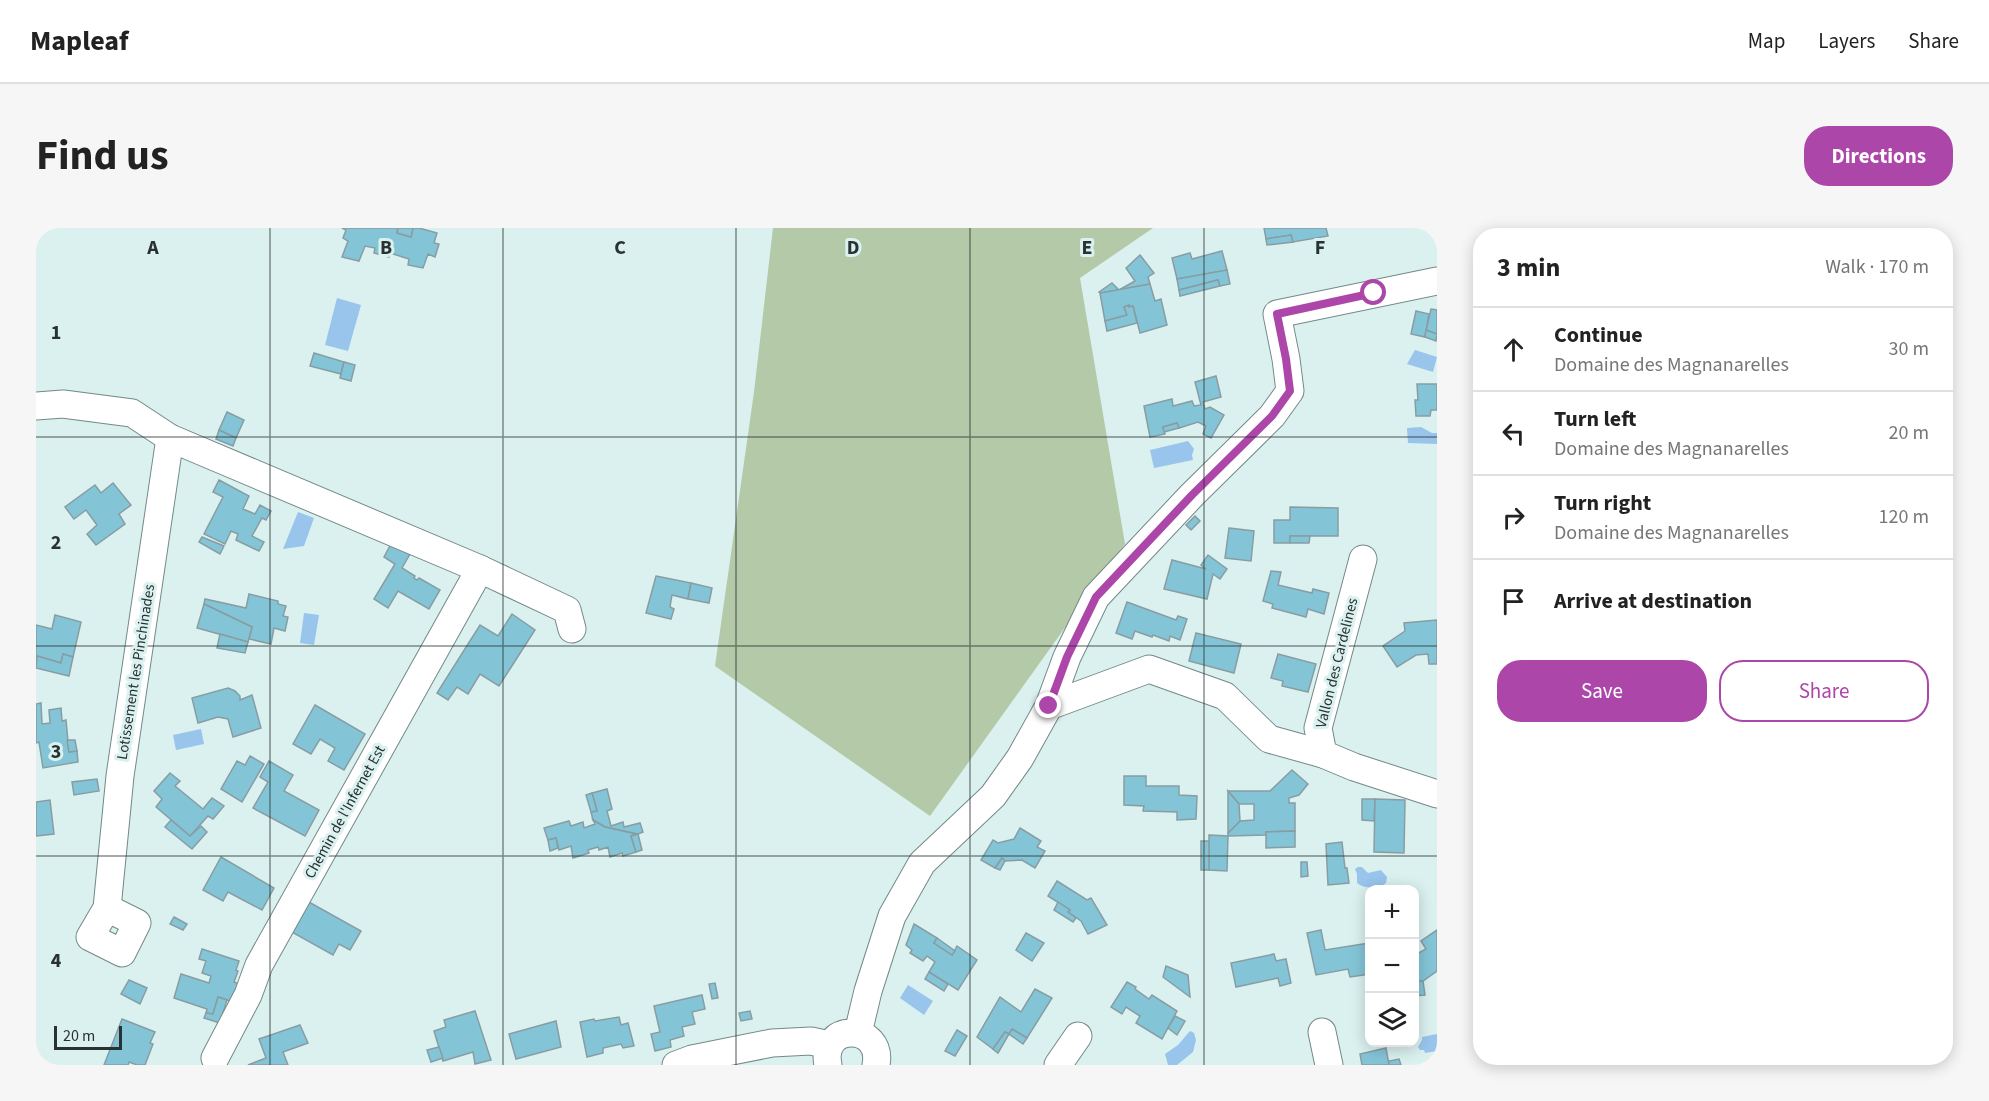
<!DOCTYPE html>
<meta charset="utf-8">
<style>
body{margin:0;font-family:"Source Sans 3",sans-serif;background:#f6f6f6;color:#222}
.controls{position:absolute;right:18px;bottom:18px;display:grid;overflow:hidden;border-radius:12px;box-shadow:0 3px 15px #0003}
.controls button{width:54px;height:54px;display:grid;place-items:center;padding:0;border:0;border-bottom:2px solid #e0e0e0;background:#fff;color:#222;font:30px sans-serif}
.scale{position:absolute;left:18px;bottom:15px;width:68px;box-sizing:border-box;padding-left:6px;border:3px solid #293232;border-top:0;font-size:16px;line-height:21px;white-space:nowrap;color:#293232;-webkit-text-stroke:4px #daf1ef;paint-order:stroke}
.stop{position:absolute;width:18px;height:18px;margin:-14px;border:4px solid #ad46a9;border-radius:50%;background:#fff}
.stop.end{background:#ad46a9;border-color:#fff;box-shadow:0 2px 6px #0008}
.list{margin:0;padding:0;list-style:none}
h2{display:flex;justify-content:space-between;align-items:center;height:78px;margin:0;padding:0 24px;font-size:26px}
h2 small{font-size:20px;font-weight:400;color:#767676}
.list li{display:grid;grid-template-columns:39px 1fr auto;gap:18px;align-items:center;box-sizing:border-box;height:84px;padding:0 24px;border-top:2px solid #e0e0e0}
.list b{display:block;font-size:22px;white-space:nowrap}
.list p{margin:0;font-size:20px;white-space:nowrap;color:#767676}
.list em{font-size:20px;font-style:normal;color:#767676}
.actions{display:flex;gap:12px;padding:18px 24px}
.actions a{flex:1;padding:14px 0;border:2px solid #ad46a9;border-radius:24px;text-align:center;font-size:21px;color:#ad46a9}
.actions .main{background:#ad46a9;color:#fff}
.icon{flex:none;width:33px;height:33px;fill:none;stroke:currentColor;stroke-width:2;stroke-linecap:round;stroke-linejoin:round}
.map{position:relative;flex:none;width:1401px;height:837px;overflow:hidden;border-radius:24px}
header{display:flex;align-items:center;gap:36px;box-sizing:border-box;height:84px;padding:0 30px;background:#fff;border-bottom:2px solid #e0e0e0}
header strong{font-size:28px}
nav{display:flex;gap:33px;margin-inline-start:auto;font-size:21px}
.intro{display:flex;align-items:center;justify-content:space-between;box-sizing:border-box;height:144px;padding:0 36px}
h1{margin:0;font-size:42px}
.button{padding:15px 27px;border-radius:24px;background:#ad46a9;color:#fff;font-size:21px;font-weight:700}
main{display:flex;gap:36px;padding:0 36px}
aside{flex:1;background:#fff;border-radius:24px;box-shadow:0 3px 15px #0003}
.map>svg:first-child{display:block}
.green{fill:#b3c9a7}
.water{fill:#99c4eb}
.building{fill:#83c5d7;stroke:#889da3;stroke-width:1.5}
.lines{fill:none;stroke-linecap:round;stroke-linejoin:round}
.minor-casing{stroke:#738987;stroke-width:29}
.minor{stroke:#fff;stroke-width:27}
.route{stroke:#ad46a9;stroke-width:8}
.grid{fill:none;stroke:#293232;stroke-width:1.5;stroke-opacity:0.55}
.labels{text-anchor:middle;dominant-baseline:central;stroke-width:6;stroke-linejoin:round;paint-order:stroke}
.street-label{font-size:15px;fill:#293232;stroke:#daf1ef}
.grid-label{font-size:20px;text-anchor:middle;font-weight:bold;fill:#293232;stroke:#daf1ef;stroke-width:6;stroke-linejoin:round;paint-order:stroke}
</style>
<header>
<strong>Mapleaf</strong>
<nav><a>Map</a><a>Layers</a><a>Share</a></nav>
</header>
<div class="intro"><h1>Find us</h1><a class="button">Directions</a></div>
<main>
<div class="map">
<svg width="1401" height="837" viewBox="0 0 1401 837">
<rect width="100%" height="100%" fill="#daf1ef"/>
<polygon class="green" points="737,0 1117,0 1044,50 1089,316 894,588 679,438 718,164"/>
<g class="water">
<polygon points="301,70 325,77 312,123 289,117"/>
<polygon points="1379,122 1401,129 1397,144 1371,136"/>
<polygon points="1385,199 1396,205 1401,205 1401,216 1372,215 1371,200"/>
<polygon points="1152,213 1158,221 1156,227 1157,232 1118,240 1114,222"/>
<polygon points="262,284 278,290 268,318 247,321"/>
<polygon points="268,385 283,387 278,417 264,415"/>
<polygon points="165,501 168,516 140,522 137,507"/>
<path d="M1322 639H1326L1332 645 1345 642 1351 649 1350 655C1343 661 1328 661 1321 655V646L1319 641Z"/>
<polygon points="872,757 897,773 888,787 864,770"/>
<polygon points="1154,803 1158,805 1160,812 1157,824 1141,837 1132,837 1129,826 1142,817"/>
<polygon points="1401,806 1401,823 1389,825 1388,822 1384,822 1382,819 1386,812 1386,809"/>
</g>
<g class="building">
<polygon points="306,0 362,0 361,5 375,9 377,0 383,0 401,5 398,15 403,16 399,29 392,26 387,40 372,37 373,31 354,25 353,29 338,25 339,20 329,18 323,33 306,29 312,13 307,10 310,2"/>
<polygon points="362,0 377,0 375,9 361,5"/>
<polygon points="1228,0 1290,0 1292,8 1257,14 1255,7 1230,11"/>
<polygon points="1255,7 1257,14 1231,17 1230,11"/>
<polygon points="1186,23 1191,42 1141,51 1136,30 1154,25 1156,31"/>
<polygon points="1104,27 1118,45 1112,49 1114,56 1083,62 1099,53 1090,40"/>
<polygon points="1191,42 1194,56 1184,58 1182,52 1143,62 1141,51"/>
<polygon points="1182,52 1184,58 1144,68 1143,62"/>
<polygon points="1076,55 1083,62 1064,65 1063,64"/>
<polygon points="1114,56 1119,73 1125,71 1131,97 1104,105 1097,78 1093,79 1093,77 1088,79 1091,87 1069,93 1064,65"/>
<polygon points="1093,77 1093,79 1097,78 1101,95 1071,103 1069,93 1091,87 1088,79"/>
<polygon points="1395,81 1401,82 1401,106 1390,102"/>
<polygon points="1380,83 1393,86 1389,109 1375,106"/>
<polygon points="1390,102 1401,106 1400,113 1389,109"/>
<polygon points="278,125 308,134 305,146 274,138"/>
<polygon points="308,134 319,137 315,153 304,150"/>
<polygon points="1180,148 1185,169 1167,174 1169,181 1174,179 1188,187 1175,210 1167,206 1170,198 1162,194 1143,200 1141,195 1127,199 1129,206 1114,209 1108,178 1136,171 1137,178 1156,173 1158,178 1165,177 1159,154"/>
<polygon points="1381,156 1401,156 1401,182 1395,182 1394,188 1380,188 1379,172 1382,172"/>
<polygon points="191,184 208,192 200,210 183,202"/>
<polygon points="1141,195 1143,200 1128,204 1127,199"/>
<polygon points="183,202 200,210 197,218 180,211"/>
<polygon points="183,252 213,268 207,281 219,286 224,277 235,283 230,292 226,290 216,308 228,314 223,323 200,312 202,306 195,303 189,316 168,306 187,269 177,264"/>
<polygon points="77,255 95,277 83,286 89,296 60,317 51,306 61,297 50,282 38,291 29,279 59,257 65,265"/>
<polygon points="1254,279 1302,280 1302,308 1254,308 1254,315 1238,315 1238,292 1254,292"/>
<polygon points="1159,288 1164,293 1155,302 1150,297"/>
<polygon points="1193,300 1218,303 1215,333 1189,330"/>
<polygon points="1254,308 1274,308 1273,315 1254,315"/>
<polygon points="166,309 188,318 184,326 163,314"/>
<polygon points="355,316 374,326 366,340 379,348 378,350 381,352 383,350 404,362 393,381 362,363 352,380 338,371 359,336 348,329"/>
<polygon points="1172,327 1191,341 1184,351 1177,346 1171,371 1128,361 1136,332 1170,341 1165,337"/>
<polygon points="1235,343 1245,344 1242,357 1276,365 1277,361 1293,365 1288,386 1272,381 1270,389 1236,380 1237,376 1227,373"/>
<polygon points="620,348 655,355 652,371 636,367 634,379 638,381 635,391 610,385"/>
<polygon points="655,355 676,360 673,375 652,371"/>
<polygon points="213,366 242,373 242,376 250,378 247,388 252,389 249,403 238,400 235,416 213,411 216,399 168,376 169,371 210,380"/>
<polygon points="1091,374 1140,392 1142,388 1151,391 1144,412 1134,408 1133,413 1117,407 1116,409 1099,403 1096,411 1080,405"/>
<polygon points="168,376 216,399 212,414 161,400"/>
<polygon points="476,386 499,402 463,458 444,446 432,466 421,459 412,472 401,465 444,397 462,408"/>
<polygon points="19,387 45,394 37,429 27,426 25,435 1,428 0,431 0,397 16,401"/>
<polygon points="1401,392 1401,436 1393,436 1392,426 1380,427 1361,439 1347,418 1369,403 1368,395"/>
<polygon points="1160,405 1205,416 1198,445 1153,433"/>
<polygon points="184,406 212,414 209,425 181,420"/>
<polygon points="27,426 37,429 33,448 0,440 1,428 25,435"/>
<polygon points="1242,426 1280,436 1272,464 1246,458 1247,453 1235,450"/>
<polygon points="192,460 199,463 204,468 204,472 216,467 225,500 197,509 192,491 182,489 162,495 156,470"/>
<polygon points="5,475 6,496 14,495 13,482 25,480 26,493 30,492 33,524 41,523 42,534 7,540 3,514 0,515 0,476"/>
<polygon points="279,477 329,506 308,542 292,533 299,520 284,511 275,526 257,516"/>
<polygon points="33,512 39,512 41,523 33,524 31,513"/>
<polygon points="214,528 228,536 206,574 185,561 201,533 209,537"/>
<polygon points="233,533 257,547 248,563 283,582 269,608 217,580 232,554 224,549"/>
<polygon points="1256,542 1272,556 1263,567 1253,570 1253,575 1259,575 1259,603 1230,604 1230,607 1192,608 1192,605 1204,593 1218,592 1218,576 1203,576 1192,563 1234,563"/>
<polygon points="134,545 144,553 139,558 167,581 176,570 188,578 177,591 172,588 154,608 120,579 126,571 118,563"/>
<polygon points="1088,548 1110,548 1110,558 1143,558 1143,567 1161,568 1160,591 1141,592 1141,584 1107,583 1108,578 1088,577"/>
<polygon points="61,551 63,563 38,567 36,554"/>
<polygon points="571,561 576,581 571,583 575,598 587,594 588,599 604,595 607,604 602,606 569,599 557,592 555,584 561,583 556,565"/>
<polygon points="1192,563 1203,576 1204,593 1192,605"/>
<polygon points="556,565 561,583 555,584 550,567"/>
<polygon points="1326,571 1339,571 1338,593 1326,592"/>
<polygon points="1339,571 1369,572 1368,625 1338,624"/>
<polygon points="14,572 18,606 0,608 0,574"/>
<polygon points="135,592 154,608 165,598 171,604 156,621 129,599"/>
<polygon points="557,592 569,599 600,606 595,608 600,624 587,628 586,625 574,629 572,619 563,622 562,619 552,622 553,625 537,630 535,618 523,622 520,610 512,612 508,600 533,593 535,598 547,594 548,600 559,596"/>
<polygon points="984,600 1005,613 1001,619 1009,623 999,640 986,632 969,633 966,630 959,640 945,632 957,612 962,615 978,611"/>
<polygon points="1259,603 1259,619 1230,620 1230,604"/>
<polygon points="602,606 606,622 600,624 595,608"/>
<polygon points="1173,607 1192,608 1191,643 1173,642"/>
<polygon points="520,610 522,620 514,623 512,612"/>
<rect x="1165" y="613" width="8" height="29"/>
<polygon points="1306,614 1309,640 1311,640 1313,655 1292,657 1290,616"/>
<polygon points="185,629 238,660 226,682 192,664 187,673 167,662"/>
<polygon points="966,630 969,633 964,642 959,640"/>
<polygon points="1265,634 1271,634 1272,648 1265,649"/>
<polygon points="1021,653 1051,672 1055,670 1071,697 1052,706 1045,693 1032,684 1034,682 1012,668"/>
<polygon points="271,673 325,703 314,722 303,716 297,727 254,703"/>
<polygon points="1022,674 1034,682 1032,684 1040,690 1037,694 1018,682"/>
<polygon points="138,689 151,696 147,702 134,696"/>
<polygon points="878,696 901,710 898,715 916,727 921,718 941,732 922,762 893,744 899,734 891,728 887,733 874,725 876,722 870,717"/>
<polygon points="1285,702 1289,722 1334,715 1334,746 1314,749 1312,741 1280,747 1271,705"/>
<polygon points="1401,702 1401,743 1387,753 1378,754 1378,716 1381,726 1390,721 1385,713"/>
<polygon points="990,705 1008,715 996,733 980,722"/>
<polygon points="901,710 919,723 916,727 898,715"/>
<polygon points="166,721 203,733 200,742 202,743 198,754 206,757 206,777 182,769 177,786 170,785 171,781 138,770 145,746 173,755 175,748 166,745 170,733 163,731"/>
<polygon points="1238,726 1240,733 1250,731 1255,755 1244,758 1242,750 1200,759 1195,735"/>
<polygon points="1130,738 1152,747 1154,769 1127,749"/>
<polygon points="893,744 912,756 908,763 889,751"/>
<polygon points="93,752 111,760 104,776 85,766"/>
<polygon points="1387,753 1389,767 1378,768 1378,754"/>
<polygon points="1091,754 1100,759 1099,761 1113,771 1116,767 1141,783 1126,811 1100,795 1104,788 1090,779 1086,786 1075,779"/>
<polygon points="679,755 682,770 676,771 673,756"/>
<polygon points="999,761 1016,770 991,810 976,801 973,806 969,804 957,821 941,809 964,769 985,784"/>
<polygon points="666,767 669,781 656,784 659,796 646,799 648,808 634,812 635,819 619,823 615,806 624,804 618,778"/>
<polygon points="182,769 191,772 184,795 168,790 170,785 177,786"/>
<polygon points="439,783 455,832 439,836 437,824 407,833 398,803 410,799 408,792"/>
<polygon points="714,783 716,791 705,793 703,785"/>
<polygon points="1139,788 1149,793 1141,807 1132,800"/>
<polygon points="583,789 585,797 592,795 598,818 587,820 585,816 567,820 567,825 551,829 544,794 558,791 559,793"/>
<polygon points="86,791 119,804 114,815 117,816 109,837 101,837 93,834 92,837 68,837"/>
<polygon points="520,793 525,819 480,831 473,806"/>
<polygon points="264,797 272,815 247,824 252,837 212,837 230,830 223,811"/>
<polygon points="976,801 991,810 987,816 973,806"/>
<polygon points="921,802 931,808 919,828 909,823"/>
<polygon points="969,804 973,806 962,825 957,821"/>
<polygon points="403,819 407,830 395,834 391,822"/>
<polygon points="1350,820 1353,837 1326,837 1324,826"/>
<polygon points="1363,831 1365,837 1353,837 1353,833"/>
</g>
<g class="lines">
<defs>
<g id="minor">
<polyline points="0,178 27,176 96,185 134,210 444,341 223,737 212,767 179,830"/>
<polyline points="1327,331 1282,500 1287,526 1318,539 1401,566"/>
<polyline points="444,341 531,382 536,401"/>
<polyline points="1013,478 1113,441 1189,468 1233,511 1287,526"/>
<polyline points="71,680 54,709 86,725 101,695 71,680 84,548 134,210"/>
<polyline points="1286,804 1293,837"/>
<polyline points="822,805 832,763 856,688 886,635 957,568 984,530 1013,478 1031,429 1060,369 1156,267 1236,188 1254,163 1250,131 1241,86 1401,53"/>
<polyline points="640,837 656,831 736,815 775,813 793,817"/>
<path d="M792 837C783 794 848 795 840 837"/>
<polyline points="1022,837 1042,808"/>
</g>
</defs>
<use href="#minor" class="minor-casing"/>
<use href="#minor" class="minor"/>
</g>
<g class="lines">
<polyline class="route" points="1013,478 1031,429 1060,369 1156,267 1236,188 1254,163 1250,131 1241,86 1338,65"/>
</g>
<path class="grid" d="M234 0V837M467 0V837M700 0V837M934 0V837M1168 0V837M0 209H1401M0 418H1401M0 628H1401"/>
<g class="labels">
<g class="street-label">
<text transform="translate(1301 435) rotate(-76)">Vallon des Cardelines</text>
<text transform="translate(100 444) rotate(-81)">Lotissement les Pinchinades</text>
<text transform="translate(309 584) rotate(-61)">Chemin de l'Infernet Est</text>
</g>
</g>
<g class="grid-label">
<text x="117" y="26">A</text>
<text x="350" y="26">B</text>
<text x="584" y="26">C</text>
<text x="817" y="26">D</text>
<text x="1051" y="26">E</text>
<text x="1284" y="26">F</text>
<text x="20" y="111">1</text>
<text x="20" y="321">2</text>
<text x="20" y="530">3</text>
<text x="20" y="739">4</text>
</g>
</svg>
<div class="controls">
<button>+</button>
<button>−</button>
<button><svg class="icon" aria-label="layers" viewBox="0 0 24 24"><path d="M12 4l9 5-9 5-9-5zM3 14l9 5 9-5"/></svg></button>
</div>
<div class="scale">20 m</div>
<div class="stop" style="left:1338px;top:65px"></div>
<div class="stop end" style="left:1013px;top:478px"></div>
</div>
<aside>
<h2>3 min<small>Walk · 170 m</small></h2>
<ul class="list">
<li><svg class="icon" aria-label="ahead" viewBox="0 0 24 24"><path d="M12 20V5M6 11l6-6 6 6"/></svg><div><b>Continue</b><p>Domaine des Magnanarelles</p></div><em>30 m</em></li>
<li><svg class="icon" aria-label="left" viewBox="0 0 24 24"><path d="M17 20v-9H6M10 6l-5 5 5 5"/></svg><div><b>Turn left</b><p>Domaine des Magnanarelles</p></div><em>20 m</em></li>
<li><svg class="icon" aria-label="right" viewBox="0 0 24 24"><path d="M7 20v-9h11M14 6l5 5-5 5"/></svg><div><b>Turn right</b><p>Domaine des Magnanarelles</p></div><em>120 m</em></li>
<li><svg class="icon" aria-label="arrive" viewBox="0 0 24 24"><path d="M6 21V4h12l-3 4 3 4H6"/></svg><div><b>Arrive at destination</b></div></li>
</ul>
<div class="actions"><a class="main">Save</a><a>Share</a></div>
</aside>
</main>
